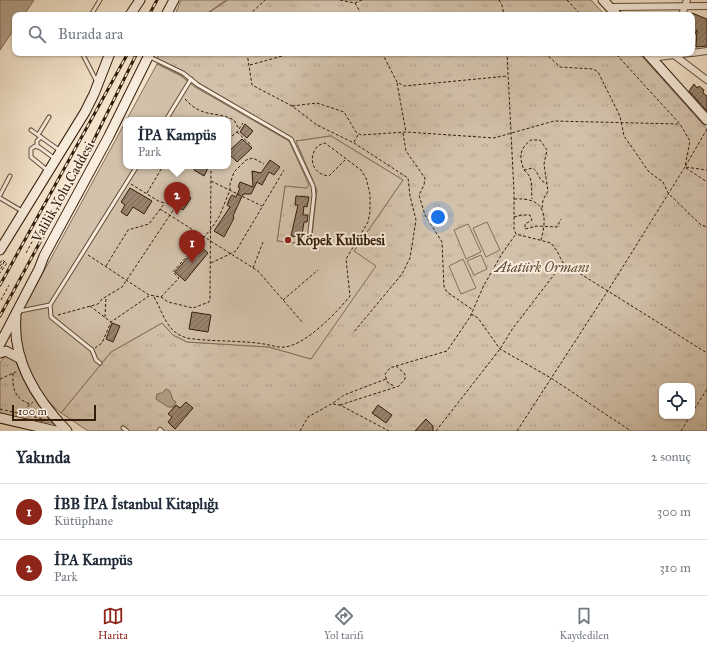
<!DOCTYPE html>
<html lang="tr">
<meta charset="utf-8">
<style>
body{margin:0;font-family:"IM FELL Great Primer",serif;background:#f6f6f7;color:#1f2937}
.controls{position:absolute;right:12px;bottom:12px;display:grid;overflow:hidden;border-radius:8px;box-shadow:0 1px 3px #0004}
.controls button{width:36px;height:36px;display:grid;place-items:center;padding:0;border:0;border-bottom:1px solid #e0e1e3;background:#fff;color:#1f2937;font:20px sans-serif}
.scale{position:absolute;left:12px;bottom:10px;width:84px;box-sizing:border-box;padding-left:4px;border:2px solid #341c0a;border-top:0;font-size:11px;line-height:14px;white-space:nowrap;color:#341c0a;-webkit-text-stroke:3px #f8edde;paint-order:stroke}
.you{position:absolute;left:438px;top:217px;width:14px;height:14px;margin:-10px;border:3px solid #fff;border-radius:50%;background:#1a73e8;box-shadow:0 0 0 6px #1a73e833}
.badge{display:grid;place-items:center;width:26px;height:26px;border-radius:50%;background:#8f2418;color:#fff;font-size:13px;font-weight:700}
.pin{position:absolute;translate:-50% -33px;filter:drop-shadow(0 1px 2px #0008)}
.pin::after{content:'';position:absolute;top:21px;width:14px;height:12px;background:inherit;clip-path:polygon(0 0,100% 0,50% 100%)}
.popup{position:absolute;left:123px;top:117px;width:108px;height:52px;box-sizing:border-box;display:grid;place-content:center;border-radius:8px;background:#fff;filter:drop-shadow(0 1px 3px #0005);font-size:13px;white-space:nowrap;color:#747a83}
.popup b{font-size:15px;color:#1f2937}
.popup::after{content:'';position:absolute;left:50%;top:100%;margin-left:-8px;border:8px solid transparent;border-top-color:#fff}
.list{margin:0;padding:0;list-style:none}
h2{display:flex;justify-content:space-between;align-items:center;height:52px;margin:0;padding:0 16px;font-size:17px}
h2 small{font-size:13px;font-weight:400;color:#747a83}
.list li{display:grid;grid-template-columns:26px 1fr auto;gap:12px;align-items:center;box-sizing:border-box;height:56px;padding:0 16px;border-top:1px solid #e0e1e3}
.list b{display:block;font-size:15px;white-space:nowrap}
.list p{margin:0;font-size:13px;white-space:nowrap;color:#747a83}
.list em{font-size:13px;font-style:normal;color:#747a83}
.icon{flex:none;width:22px;height:22px;fill:none;stroke:currentColor;stroke-width:2;stroke-linecap:round;stroke-linejoin:round}
.map{position:relative;flex:none;width:707px;height:431px;overflow:hidden}
.search{position:absolute;background:#fff;box-shadow:0 1px 3px #0004;left:12px;right:12px;top:12px;height:44px;display:flex;align-items:center;gap:10px;box-sizing:border-box;padding:0 14px;border-radius:8px;color:#747a83;font-size:15px}
.sheet{height:164px;background:#fff}
nav{display:flex;justify-content:space-around;align-items:center;box-sizing:border-box;height:56px;border-top:1px solid #e0e1e3;background:#fff;font-size:11px;color:#747a83}
nav a{display:grid;justify-items:center;gap:2px}
nav .on{color:#8f2418}
.map>svg:first-child{display:block}
.grass{fill:url(#grass-tufts);stroke:#846f5a;fill-rule:evenodd}
.garden{fill:#d3c2ab;stroke:#846f5a;fill-rule:evenodd}
.water{fill:#b3a08a;stroke:#806b57}
.lines{fill:none;stroke-linecap:round;stroke-linejoin:round}
.stream{stroke:#806b57;stroke-width:1.5}
.building{fill:url(#building-hatch);stroke:#341c0a}
.lane-casing{stroke:#644e3a;stroke-width:5}
.street-casing{stroke:#644e3a;stroke-width:8}
.secondary-casing{stroke:#341c0a;stroke-width:11}
.path{stroke:#341c0a;stroke-width:1;stroke-dasharray:3 2;stroke-linecap:butt}
.lane{stroke:#f8edde;stroke-width:3}
.street{stroke:#f8edde;stroke-width:6}
.secondary{stroke:#f8edde;stroke-width:9}
.rail-casing{stroke:#341c0a;stroke-width:3}
.rail{stroke:#f8edde;stroke-width:1.5;stroke-dasharray:4.5;stroke-linecap:butt}
.poi-dot{fill:#8f2418;stroke:#f8edde;stroke-width:1.5}
.labels{text-anchor:middle;dominant-baseline:central;stroke-width:4;stroke-linejoin:round;paint-order:stroke}
.street-label{font-size:14px;fill:#341c0a;stroke:#f8edde}
.poi-label{font-size:14px;font-weight:bold;fill:#341c0a;stroke:#f8edde;text-anchor:start}
.park-label{font-size:14px;font-style:italic;fill:#644e3a;stroke:#f8edde}
</style>
<div class="map">
<svg width="707" height="431" viewBox="0 0 707 431">
<defs>
<pattern id="grass-tufts" width="24" height="20" patternUnits="userSpaceOnUse"><rect width="24" height="20" fill="#d3c2ab"/><path d="M3 7l-1-3M5 7V3M7 7l1-3M15 17l-1-3M17 17v-4M19 17l1-3" fill="none" stroke="#b6a692"/></pattern>
<pattern id="building-hatch" width="6" height="6" patternUnits="userSpaceOnUse"><rect width="6" height="6" fill="#98846f"/><path d="M-1 1l2-2M0 6l6-6M5 7l2-2" fill="none" stroke="#7d6b59"/></pattern>
</defs>
<rect width="100%" height="100%" fill="#f4e4cc"/>
<filter id="stains"><feTurbulence type="fractalNoise" baseFrequency=".005" numOctaves="4"/><feColorMatrix values="0 0 0 0 .2 0 0 0 0 .09 0 0 0 0 .02 0 0 0 .5 -.17"/></filter>
<radialGradient id="worn" r=".72"><stop offset=".6" stop-color="#630" stop-opacity="0"/><stop offset="1" stop-color="#630" stop-opacity=".3"/></radialGradient>
<g class="grass">
<polygon points="181,0 591,0 605,15 175,15"/>
<path d="M158 53H639L707 129V431H88L61 413 111 352 162 323 173 335 187 342 269 347 311 359 375 266 354 251 403 180 331 136 296 141 317 190 311 245 277 241 285 186 307 188 181 75 157 64ZM662 386H692V416H662Z"/>
<path d="M5 355 15 360C25 384 40 404 57 424L16 417 0 412V363Z"/>
</g>
<g class="garden">
<path d="M157 64 181 76 195 87 289 141 309 185 307 188 285 186 277 241 311 245 317 190 296 141 331 136 403 180 354 251 376 266 311 359 269 347 187 342 173 335 162 323 111 352 61 413C43 399 19 366 19 343 18 333 19 324 20 315ZM126 120H228V166H126Z"/>
<polygon points="487,222 500,250 486,257 473,228"/>
<polygon points="468,224 481,252 466,259 454,230"/>
<polygon points="481,255 487,269 474,275 467,261"/>
<polygon points="463,259 476,288 461,294 449,266"/>
</g>
<g class="water">
<polygon points="0,0 34,0 24,15 15,15 15,28 0,50"/>
<polygon points="166,389 170,391 173,400 176,402 173,407 168,407 156,399 157,394 162,393"/>
</g>
<g class="lines">
<polyline class="stream" points="205,15 227,0"/>
</g>
<g class="building">
<polygon points="692,13 707,19 707,46 696,47 697,30 692,40"/>
<polygon points="694,84 697,88 699,86 704,90 703,93 707,96 707,111 689,91"/>
<polygon points="245,124 253,131 247,138 240,132"/>
<polygon points="242,139 252,148 237,162 231,156 228,160 228,152"/>
<polygon points="270,160 280,167 274,175 269,172 262,185 257,182 251,194 243,194 233,216 234,217 233,220 224,237 214,231 230,207 227,205 230,198 232,195 236,197 240,188 238,187 240,182 253,187 252,171 261,173"/>
<polygon points="196,166 205,166 208,168 204,176 194,170"/>
<polygon points="130,188 152,201 144,214 133,207 127,216 121,212 125,205 121,202"/>
<polygon points="183,193 191,198 183,210 175,205"/>
<polygon points="296,196 309,197 307,207 304,206 303,215 308,215 307,222 304,222 302,235 300,235 300,237 291,236 298,205 295,205"/>
<polygon points="199,245 208,253 185,281 175,272"/>
<polygon points="192,312 211,315 208,332 189,329"/>
<polygon points="112,323 120,326 113,342 106,339"/>
<polygon points="186,402 193,408 175,429 168,422 172,417 168,414 176,405 180,408"/>
<polygon points="378,405 392,415 386,423 372,413"/>
<polygon points="426,419 433,426 433,431 415,431"/>
</g>
<g class="lines">
<defs>
<g id="lane">
<polyline points="91,15 100,0"/>
<polyline points="82,53 97,82"/>
<polyline points="150,57 183,73 198,85 291,139 313,186 314,195 309,241"/>
<polyline points="166,120 191,79"/>
<polyline points="31,130 59,150"/>
<polyline points="38,135 49,117"/>
<polyline points="37,147 37,141 41,137"/>
<polyline points="47,170 31,157 31,149 35,146 39,147 54,158"/>
<polyline points="0,195 10,176"/>
<polyline points="0,198 22,211"/>
<polyline points="20,311 50,305"/>
<polyline points="100,363 96,360 92,350 51,317 50,305 137,166"/>
<polyline points="123,428 127,431"/>
<polyline points="159,431 160,429 162,431"/>
</g>
<g id="street">
<polyline points="611,7 707,6"/>
<polyline points="682,15 687,0"/>
<polyline points="692,53 707,51"/>
<polyline points="674,55 707,80"/>
<polyline points="651,58 690,53"/>
</g>
<g id="secondary">
<polyline points="603,0 617,15"/>
<polyline points="130,15 140,0"/>
<polyline points="166,15 174,0"/>
<polyline points="647,53 707,120"/>
<polyline points="0,250 85,112 94,94 110,53"/>
<path d="M16 317C12 361 37 400 67 431"/>
<polyline points="0,344 39,269 44,256 109,136 150,53"/>
<polyline points="0,353 6,351 19,358"/>
<polyline points="0,418 56,431"/>
</g>
</defs>
<use href="#lane" class="lane-casing"/>
<use href="#street" class="street-casing"/>
<use href="#secondary" class="secondary-casing"/>
<g class="path">
<polyline points="340,0 355,3 362,0"/>
<polyline points="499,0 502,5 504,15"/>
<polyline points="567,0 581,15"/>
<polyline points="355,3 362,15"/>
<polyline points="249,15 265,0"/>
<polyline points="247,53 252,85 292,106 317,125 354,143 408,178 410,196 416,220 410,258 402,274 353,333"/>
<polyline points="382,53 397,82 404,86 508,76"/>
<polyline points="545,53 560,67 593,69 598,72 620,116 624,136 649,172 663,182 668,193 701,225 707,227"/>
<polyline points="250,65 293,53"/>
<polyline points="397,83 406,132"/>
<path d="M185 99C203 119 214 110 234 120L239 129"/>
<polyline points="292,106 317,103 344,112 356,132 361,135 406,132 494,138 554,121 678,124"/>
<polyline points="707,129 685,167 707,170"/>
<polyline points="237,132 252,146"/>
<polyline points="403,133 406,151 425,178 424,185 419,195 425,215 442,242 444,287 447,292 473,310"/>
<polyline points="228,139 237,132 243,123"/>
<polyline points="354,142 358,135"/>
<polyline points="228,147 229,147"/>
<polyline points="686,168 707,182"/>
<path d="M524 170C534 178 531 188 532 199"/>
<polyline points="211,181 262,206"/>
<polyline points="131,184 160,202 172,204 174,207"/>
<polyline points="147,193 163,166"/>
<path d="M514 199C545 197 548 215 541 240"/>
<path d="M542 208 543 200 548 191 544 164 547 150 540 140H531C519 149 519 157 524 170L533 168C540 174 537 179 547 184"/>
<polyline points="160,209 258,271 303,323"/>
<polyline points="514,217 522,215 530,215 532,220 525,224 525,229 537,226 557,227 561,219"/>
<polyline points="26,253 33,240"/>
<polyline points="88,255 149,295 161,297 168,302 193,308 209,302 210,299 211,166"/>
<polyline points="0,263 2,260 7,263 0,273"/>
<polyline points="211,263 236,251 284,170"/>
<polyline points="563,263 707,353"/>
<polyline points="0,266 3,262 4,263 0,270"/>
<polyline points="106,266 128,230 149,224 164,204"/>
<polyline points="253,268 263,242"/>
<path d="M154 297C164 314 166 332 187 338 212 342 239 340 264 344 271 345 278 348 285 347 307 344 337 312 350 296L346 259 368 222 370 212V194L366 178 361 170 325 143C309 145 306 174 329 176L345 160"/>
<polyline points="161,297 179,278 173,272 211,229 219,217 230,190 230,184 234,172 246,160 253,158 264,164"/>
<polyline points="1,300 9,285"/>
<polyline points="283,300 318,270"/>
<polyline points="90,306 111,322 149,296"/>
<polyline points="471,314 478,318 500,349 551,378 631,431"/>
<polyline points="58,315 98,304 102,299 122,287 176,206"/>
<polyline points="105,317 106,297"/>
<polyline points="95,348 102,343 111,322"/>
<polyline points="396,366 447,351 470,317 484,285 503,252 516,234"/>
<path d="M13 373C12 389 15 399 30 404"/>
<polyline points="0,379 18,371"/>
<polyline points="333,404 340,405 389,431"/>
<polyline points="340,405 399,386 405,379 405,374 396,366 390,368 385,374 387,382 394,386"/>
<polyline points="0,409 44,419"/>
<polyline points="20,413 33,402"/>
<polyline points="692,413 707,389"/>
<polyline points="300,431 308,417 333,403 344,395 386,379"/>
<polyline points="436,431 500,349 513,328 563,263 557,251 551,243 516,234 514,229 514,192 507,53"/>
<polyline points="517,431 609,289 685,167 690,141 680,124 615,53"/>
<polyline points="681,431 690,416"/>
</g>
<use href="#lane" class="lane"/>
<use href="#street" class="street"/>
<use href="#secondary" class="secondary"/>
<defs>
<g id="rail">
<polyline points="149,15 157,0"/>
<polyline points="0,285 128,53"/>
<polyline points="0,316 78,172 137,53"/>
</g>
</defs>
<use href="#rail" class="rail-casing"/>
<use href="#rail" class="rail"/>
</g>
<circle class="poi-dot" cx="288" cy="240" r="4"/>
<g class="labels">
<g class="street-label">
<text transform="translate(63 192) rotate(-61)">Valilik Yolu Caddesi</text>
</g>
<g class="poi-label">
<text x="296" y="240">Köpek Kulübesi</text>
</g>
<g class="park-label">
<text x="542" y="267">Atatürk Ormanı</text>
</g>
</g>
<rect width="100%" height="100%" filter="url(#stains)"/>
<rect width="100%" height="100%" fill="url(#worn)"/>
</svg>
<div class="controls">
<button><svg class="icon" aria-label="locate" viewBox="0 0 24 24"><circle cx="12" cy="12" r="6"/><path d="M12 2v4M12 18v4M2 12h4M18 12h4"/></svg></button>
</div>
<div class="scale">100 m</div>
<div class="you"></div>
<div class="pin badge" style="left:192px;top:263px">1</div>
<div class="pin badge" style="left:177px;top:215px">2</div>
<div class="popup"><b>İPA Kampüs</b>Park</div>
<div class="search"><svg class="icon" aria-label="search" viewBox="0 0 24 24"><circle cx="10" cy="10" r="6"/><path d="M15 15l6 6"/></svg>Burada ara</div>
</div>
<section class="sheet">
<h2>Yakında<small>2 sonuç</small></h2>
<ul class="list">
<li><span class="badge">1</span><div><b>İBB İPA İstanbul Kitaplığı</b><p>Kütüphane</p></div><em>300 m</em></li>
<li><span class="badge">2</span><div><b>İPA Kampüs</b><p>Park</p></div><em>310 m</em></li>
</ul>
</section>
<nav>
<a class="on"><svg class="icon" aria-label="map" viewBox="0 0 24 24"><path d="M3 6l6-2 6 2 6-2v14l-6 2-6-2-6 2zM9 4v14M15 6v14"/></svg>Harita</a>
<a><svg class="icon" aria-label="directions" viewBox="0 0 24 24"><path d="M12 3l9 9-9 9-9-9zM9 14v-3h6M13 9l2 2-2 2"/></svg>Yol tarifi</a>
<a><svg class="icon" aria-label="saved" viewBox="0 0 24 24"><path d="M7 4h10v16l-5-4-5 4z"/></svg>Kaydedilen</a>
</nav>
